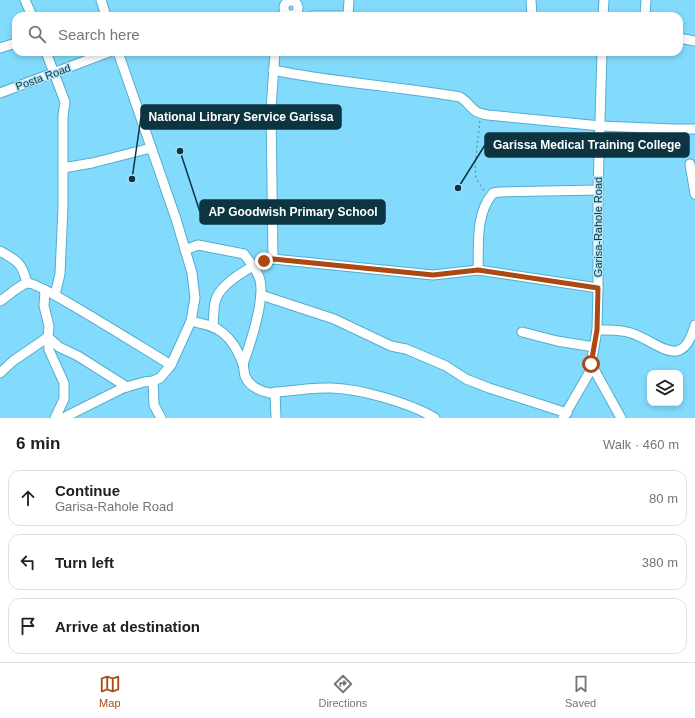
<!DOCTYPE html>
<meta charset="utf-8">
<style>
body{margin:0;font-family:Helvetica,sans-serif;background:#f2f2f2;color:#202124}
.controls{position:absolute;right:12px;bottom:12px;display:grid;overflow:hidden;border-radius:8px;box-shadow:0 2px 6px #0003}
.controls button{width:36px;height:36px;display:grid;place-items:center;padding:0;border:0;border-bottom:1px solid #e0e0e0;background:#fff;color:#202124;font:20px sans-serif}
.stop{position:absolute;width:12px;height:12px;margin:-9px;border:3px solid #ac4912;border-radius:50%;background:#fff}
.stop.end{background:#ac4912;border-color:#fff;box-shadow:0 1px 4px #0008}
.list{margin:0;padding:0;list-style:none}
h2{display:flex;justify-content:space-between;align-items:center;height:52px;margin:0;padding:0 16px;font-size:17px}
h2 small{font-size:13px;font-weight:400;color:#757577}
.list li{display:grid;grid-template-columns:26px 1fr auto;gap:12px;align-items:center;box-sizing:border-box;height:56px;margin:0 8px 8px;padding:0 8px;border:1px solid #e0e0e0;border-radius:12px}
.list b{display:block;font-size:15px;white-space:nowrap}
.list p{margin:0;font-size:13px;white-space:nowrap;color:#757577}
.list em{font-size:13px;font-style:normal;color:#757577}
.icon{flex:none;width:22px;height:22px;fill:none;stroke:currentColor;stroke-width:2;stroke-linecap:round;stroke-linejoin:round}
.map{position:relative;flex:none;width:695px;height:418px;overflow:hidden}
.search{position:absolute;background:#fff;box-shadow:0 2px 6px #0003;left:12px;right:12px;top:12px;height:44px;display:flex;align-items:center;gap:10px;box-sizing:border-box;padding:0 14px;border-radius:12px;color:#757577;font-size:15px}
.sheet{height:244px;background:#fff}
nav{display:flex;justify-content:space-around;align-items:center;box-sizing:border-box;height:56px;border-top:1px solid #e0e0e0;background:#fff;font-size:11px;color:#757577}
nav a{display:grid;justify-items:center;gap:2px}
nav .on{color:#ac4912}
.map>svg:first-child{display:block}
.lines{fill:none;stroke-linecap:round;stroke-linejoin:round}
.minor-casing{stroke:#54adcd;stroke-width:11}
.path{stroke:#45849b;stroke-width:1;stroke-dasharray:2 3;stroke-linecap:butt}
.minor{stroke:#fff;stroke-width:9}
.route{stroke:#ac4912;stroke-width:5}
.labels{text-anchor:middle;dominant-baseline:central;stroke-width:3;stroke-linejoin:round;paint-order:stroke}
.street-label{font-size:11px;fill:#0c3441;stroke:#b1e3f7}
.leader{fill:none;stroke:#0c3441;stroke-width:1.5}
.callout-dot{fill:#0c3441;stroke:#b1e3f7;stroke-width:1.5}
.callout{fill:#0c3441;stroke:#0c3441;stroke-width:1.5}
.callout-label{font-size:12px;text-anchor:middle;font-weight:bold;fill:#fff}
</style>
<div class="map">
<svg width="695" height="418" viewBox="0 0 695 418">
<rect width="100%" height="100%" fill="#82dbfc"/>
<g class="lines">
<defs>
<g id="minor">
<polyline points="25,0 32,16"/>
<polyline points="101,0 106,16"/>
<polyline points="531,0 532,16"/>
<circle cx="291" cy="8" r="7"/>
<polyline points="312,16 352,16"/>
<polyline points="348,16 349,0"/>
<polyline points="603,16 604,0"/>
<polyline points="645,16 646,0"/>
<polyline points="679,38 695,41"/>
<polyline points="0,48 16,43"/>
<polyline points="46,52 65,102 63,116 63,207 60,274 55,295"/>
<path d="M273 70C335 83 398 86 460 97 474 106 469 112 488 115L601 126 673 129H695"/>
<polyline points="0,93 109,52"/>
<polyline points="690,164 695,194"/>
<polyline points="63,168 92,163 151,148"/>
<path d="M185 250 198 245 244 254C249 261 258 271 260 280 265 300 250 345 243 364"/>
<path d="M0 251C18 261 22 263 27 283"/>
<polyline points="273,259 271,109 275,52"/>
<path d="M478 270C479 245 475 214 493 193L500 192 598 190"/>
<polyline points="45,290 44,306 49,326 48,337 49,350 64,383 64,399 55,418"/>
<polyline points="261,295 334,319 391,346 406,349 446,366 466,379 489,388 567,413"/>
<path d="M0 301C7 297 20 284 28 283 39 282 152 354 171 365"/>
<path d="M191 321C202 324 214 325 223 333 232 340 239 353 243 364 244 368 244 372 245 376 249 386 260 391 270 393 289 391 312 387 332 388 361 389 410 403 435 418"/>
<path d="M213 327C214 318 213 308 216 299 222 282 256 262 273 259L433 275 478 270 598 288"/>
<path d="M597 330C608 330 620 329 631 333 659 342 682 373 695 325"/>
<polyline points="522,332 557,341 594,347"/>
<polyline points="591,364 621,418"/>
<polyline points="0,373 13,361 48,337 59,347 78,356 127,387"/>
<polyline points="153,381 154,405 161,418"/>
<polyline points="275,392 276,418"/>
<polyline points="63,418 123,388 144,382 153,381 160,378 171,365 191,321 195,298 192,273 176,219 118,52"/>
<polyline points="563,418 589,373 593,353 597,330 598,288 598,190 602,52"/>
</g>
</defs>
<use href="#minor" class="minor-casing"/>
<polyline class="path" points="480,121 475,164 476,178 484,191"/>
<use href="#minor" class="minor"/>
</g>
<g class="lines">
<polyline class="route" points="264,261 273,259 433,275 478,270 598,288 597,330 591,364"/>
</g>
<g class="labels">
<g class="street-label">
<text transform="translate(43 77) rotate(-20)">Posta Road</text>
<text transform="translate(598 227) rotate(-90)">Garisa-Rahole Road</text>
</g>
</g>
<path class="leader" d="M132 179L141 117M458 188L485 145M180 151L200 212"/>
<g class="callout-dot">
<circle cx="132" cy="179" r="4"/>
<circle cx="458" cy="188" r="4"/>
<circle cx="180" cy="151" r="4"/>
</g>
<g class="callout">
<rect x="141" y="105" width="200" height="24" rx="4"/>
<rect x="485" y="133" width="204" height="24" rx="4"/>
<rect x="200" y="200" width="185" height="24" rx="4"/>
</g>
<g class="callout-label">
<text x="241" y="121">National Library Service Garissa</text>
<text x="587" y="149">Garissa Medical Training College</text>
<text x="293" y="216">AP Goodwish Primary School</text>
</g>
</svg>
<div class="controls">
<button><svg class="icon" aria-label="layers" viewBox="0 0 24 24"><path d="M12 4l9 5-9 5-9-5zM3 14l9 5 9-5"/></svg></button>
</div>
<div class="stop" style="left:591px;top:364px"></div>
<div class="stop end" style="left:264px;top:261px"></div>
<div class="search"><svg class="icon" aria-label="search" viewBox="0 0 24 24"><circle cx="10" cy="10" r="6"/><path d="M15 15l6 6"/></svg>Search here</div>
</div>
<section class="sheet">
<h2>6 min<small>Walk · 460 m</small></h2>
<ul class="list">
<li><svg class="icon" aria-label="ahead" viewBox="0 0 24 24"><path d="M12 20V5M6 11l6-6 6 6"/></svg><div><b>Continue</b><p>Garisa-Rahole Road</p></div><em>80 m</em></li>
<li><svg class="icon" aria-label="left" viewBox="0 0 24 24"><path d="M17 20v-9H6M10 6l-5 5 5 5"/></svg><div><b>Turn left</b></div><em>380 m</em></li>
<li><svg class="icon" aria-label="arrive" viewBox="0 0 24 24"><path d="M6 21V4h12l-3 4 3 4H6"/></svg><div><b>Arrive at destination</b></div></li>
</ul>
</section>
<nav>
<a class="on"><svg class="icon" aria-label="map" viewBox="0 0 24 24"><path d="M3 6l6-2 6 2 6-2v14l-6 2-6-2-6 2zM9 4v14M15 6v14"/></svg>Map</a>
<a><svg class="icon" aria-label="directions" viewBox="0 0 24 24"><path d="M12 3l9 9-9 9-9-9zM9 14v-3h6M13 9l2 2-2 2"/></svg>Directions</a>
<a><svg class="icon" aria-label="saved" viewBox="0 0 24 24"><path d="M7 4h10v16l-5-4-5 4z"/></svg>Saved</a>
</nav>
